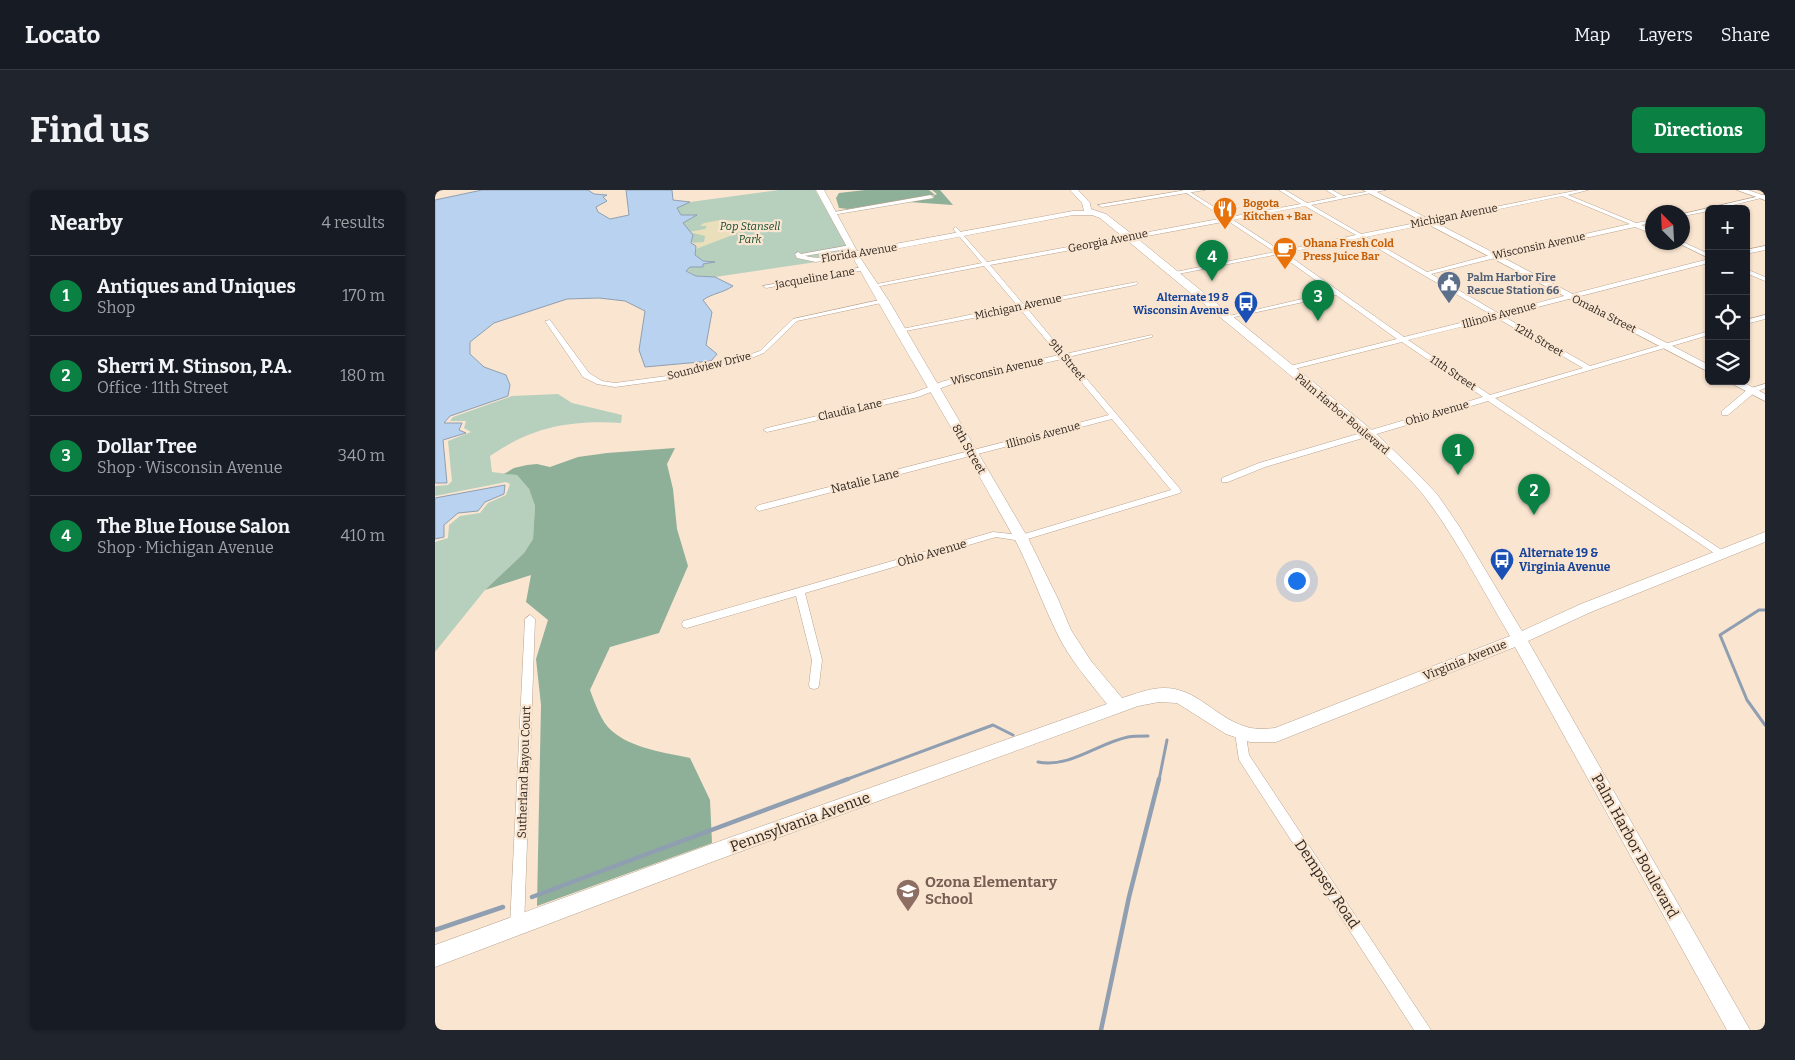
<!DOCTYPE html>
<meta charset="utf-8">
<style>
body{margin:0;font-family:Bitter,serif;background:#20242c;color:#f1f3f6}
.controls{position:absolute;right:15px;top:15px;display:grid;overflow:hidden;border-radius:8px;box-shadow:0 1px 4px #0004}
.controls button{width:45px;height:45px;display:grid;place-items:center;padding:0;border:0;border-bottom:1px solid #363941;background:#171b24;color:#f1f3f6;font:25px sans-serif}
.compass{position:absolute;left:1210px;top:15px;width:45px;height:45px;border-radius:50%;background:#171b24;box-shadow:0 1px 4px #0004;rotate:336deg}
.you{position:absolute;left:861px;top:390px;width:18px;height:18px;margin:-12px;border:4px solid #fff;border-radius:50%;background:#1a73e8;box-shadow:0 0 0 8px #1a73e833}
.badge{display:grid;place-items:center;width:32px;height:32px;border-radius:50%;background:#0b8043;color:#fff;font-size:16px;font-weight:700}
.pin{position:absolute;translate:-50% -41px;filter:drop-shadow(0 1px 2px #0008)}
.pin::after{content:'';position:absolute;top:26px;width:18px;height:15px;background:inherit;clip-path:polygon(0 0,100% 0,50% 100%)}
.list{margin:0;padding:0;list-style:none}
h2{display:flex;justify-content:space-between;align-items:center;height:65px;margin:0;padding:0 20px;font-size:21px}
h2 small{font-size:16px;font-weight:400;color:#9ea1a6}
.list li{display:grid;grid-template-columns:32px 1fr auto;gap:15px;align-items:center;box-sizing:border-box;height:80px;padding:0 20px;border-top:1px solid #363941}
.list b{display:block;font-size:19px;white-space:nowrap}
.list p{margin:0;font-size:16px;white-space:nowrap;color:#9ea1a6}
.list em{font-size:16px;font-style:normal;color:#9ea1a6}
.icon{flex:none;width:28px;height:28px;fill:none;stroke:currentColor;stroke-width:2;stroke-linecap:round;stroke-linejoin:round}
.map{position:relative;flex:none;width:1330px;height:840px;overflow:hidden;border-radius:8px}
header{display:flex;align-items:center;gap:30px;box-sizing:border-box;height:70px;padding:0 25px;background:#171b24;border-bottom:1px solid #363941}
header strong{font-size:24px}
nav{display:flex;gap:28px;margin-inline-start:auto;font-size:18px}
.intro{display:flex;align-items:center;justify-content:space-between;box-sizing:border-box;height:120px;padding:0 30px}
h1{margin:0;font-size:35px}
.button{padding:12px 22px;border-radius:8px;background:#0b8043;color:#fff;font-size:18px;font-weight:700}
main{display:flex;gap:30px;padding:0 30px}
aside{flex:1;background:#171b24;border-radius:8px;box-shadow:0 1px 4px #0004}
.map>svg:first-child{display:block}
.green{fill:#b7d0be}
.forest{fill:#8eaf98}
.sand{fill:#e9dfba}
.water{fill:#b8d2ef;stroke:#8f9fb1}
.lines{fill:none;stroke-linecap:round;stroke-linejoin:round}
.stream-far1{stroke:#8f9fb1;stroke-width:3}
.stream{stroke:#8f9fb1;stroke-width:4.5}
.street-casing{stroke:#b8a491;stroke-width:1}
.secondary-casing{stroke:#b8a491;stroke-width:1}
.street{fill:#fff;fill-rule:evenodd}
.secondary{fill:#fff;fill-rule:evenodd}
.labels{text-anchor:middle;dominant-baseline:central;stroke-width:4.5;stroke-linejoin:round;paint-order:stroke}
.far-food-label{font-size:11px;font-weight:bold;fill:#c56008;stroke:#fae5d0;text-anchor:start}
.far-street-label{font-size:11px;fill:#2f2720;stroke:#fae5d0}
.far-park-label{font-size:11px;font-style:italic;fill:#144c2c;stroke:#fae5d0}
.far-service-label{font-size:11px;font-weight:bold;fill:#4e5e75;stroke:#fae5d0;text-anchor:start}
.far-transit-label{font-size:11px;font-weight:bold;fill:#164399;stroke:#fae5d0;text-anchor:end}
.street-label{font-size:12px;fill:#2f2720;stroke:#fae5d0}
.transit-label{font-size:12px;font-weight:bold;fill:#164399;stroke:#fae5d0;text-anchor:start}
.near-street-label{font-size:15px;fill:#2f2720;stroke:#fae5d0}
.near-education-label{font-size:15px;font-weight:bold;fill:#785e54;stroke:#fae5d0;text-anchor:start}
</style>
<header>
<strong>Locato</strong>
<nav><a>Map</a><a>Layers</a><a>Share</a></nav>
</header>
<div class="intro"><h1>Find us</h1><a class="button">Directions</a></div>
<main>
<aside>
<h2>Nearby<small>4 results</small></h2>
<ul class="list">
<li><span class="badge">1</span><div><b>Antiques and Uniques</b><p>Shop</p></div><em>170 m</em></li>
<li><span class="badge">2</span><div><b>Sherri M. Stinson, P.A.</b><p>Office · 11th Street</p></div><em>180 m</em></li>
<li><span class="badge">3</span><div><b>Dollar Tree</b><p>Shop · Wisconsin Avenue</p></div><em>340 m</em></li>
<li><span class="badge">4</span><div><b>The Blue House Salon</b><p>Shop · Michigan Avenue</p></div><em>410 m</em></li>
</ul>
</aside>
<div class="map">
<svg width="1330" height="840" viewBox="0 0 1330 840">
<rect width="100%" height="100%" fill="#fae5d0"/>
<g class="green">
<polygon points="344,0 380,0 413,57 415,67 280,87 261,86 251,80 255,77 268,77 267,74 277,72 268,71 260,65 261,59 247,33 260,25 246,25 241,18 255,12"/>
<path d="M123 204 137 213 187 225 186 233C135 230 97 237 55 266L57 282 82 285 94 299 100 316 98 349 89 363 50 400 0 462V352L13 348 14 335 25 326 45 323 53 313 71 305 75 294 71 292 0 306V296L13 295 17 291 13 251 36 242 29 238 31 231H15L18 227 77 206Z"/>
</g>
<g class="forest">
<polygon points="430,0 494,0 500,5 413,19 404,18 401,8 404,3"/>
<polygon points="497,0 505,0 518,15 474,12 499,8 498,6 502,4"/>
<path d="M240 258 232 274 238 299 242 339 253 376 224 443 175 457 155 500C160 513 166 532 177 541 196 558 231 563 255 568L275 610 277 653 102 716 106 515 101 469 113 430 91 412 96 385 50 400 89 363 98 349 100 316 94 299 82 285 69 284 79 278 92 275 102 274 115 277 143 267 172 263Z"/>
</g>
<polygon class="sand" points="285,30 310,31 302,36 321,40 308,41 261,59 261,56 256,53 269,52 270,46 254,42 270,39 272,36 265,36 269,33"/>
<g class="water">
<path d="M47 0H153L159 4 172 5 168 7 172 11 161 17 163 22 175 29 194 25 191 0H237L238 10 255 12 242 18 246 25H262L248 33 258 45 256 53 261 56 260 65 268 71 280 72 268 74V77H255L251 81 261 86 280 87 298 96C288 103 278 103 268 110L277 122 271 155 282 164 276 171 210 177 204 160 210 121 190 111 164 108 132 109 59 133 35 152V164L49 177 71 185 75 195 73 206 15 226 9 233H27L24 240 31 243 8 250 12 293H0V10Z"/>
<polygon points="70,295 69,304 50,312 43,321 23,323 9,335 9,347 0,349 0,308"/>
</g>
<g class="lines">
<g class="stream-far1">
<polyline points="1330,420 1324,420 1285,445 1312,510 1330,535"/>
<path d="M603 572C636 578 663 553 693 547 699 546 707 546 713 546"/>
<polyline points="410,590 558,535 578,545"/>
<polyline points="724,590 732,550"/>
</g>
<g class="stream">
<polyline points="97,707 413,589"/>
<polyline points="0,740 68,717"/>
<polyline points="666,840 694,707 724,589"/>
</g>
<defs>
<g id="street">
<path d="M747 0H752L795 27 866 14 844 0H850L872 13 902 7 891 0H897L908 6 941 0H951L876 15 926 44 1144 0H1153L1133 5 1201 33 1218 30V33L1206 35 1218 40V44L1200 37 1060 68 996 84 1063 123 1274 69V73L1068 126 1155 176 1274 141V145L1060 208 1291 363 1293 365 1291 367H1285L1053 211 830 277 793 292H787V288L824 273 1048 207 967 152 851 181V177L962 149 901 105 790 129V127L897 102 844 64 738 85V83L740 82 840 62 793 31 555 75 588 114 702 92 703 93 700 95 591 117 630 164 717 145V147L633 167 745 299 746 301 745 303 586 351 561 347 370 403 387 470 384 495 383 498 379 499 375 498 374 495 377 470 361 406 252 438 248 437 247 434 248 431 252 430 558 342 586 345 736 300 677 229 324 321 320 318 324 315 674 225 627 169 514 195 483 207 332 242 328 240 332 238 478 203 509 191 624 165 585 119 465 142 464 141 467 139 582 115 549 76 440 97 437 95 547 73 519 40V38L521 37 552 72 789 28ZM1127 6 1195 34 1059 64 992 82 931 47ZM870 16 921 45 846 61 798 30ZM925 48 1057 125 969 147 850 63ZM1062 128 1148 178 1055 205 973 150Z"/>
<polygon points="496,5 498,8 397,25 394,23"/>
<polygon points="1330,5 1330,7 1282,19 1274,19 1274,21 1248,26 1248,24"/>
<polygon points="1241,52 1248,52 1274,64 1274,68"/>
<polygon points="416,55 419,57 418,58 369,66 366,64"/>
<polygon points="1330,56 1330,60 1311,64 1311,60"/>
<path d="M363 62C377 73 402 65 419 62L422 64 381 72 362 68 360 64Z"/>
<polygon points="428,77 431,79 430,80 331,98 328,96"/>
<polygon points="1311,79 1330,87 1330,91 1311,83"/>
<polygon points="449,109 451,110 451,112 362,131 329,163 301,174 232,190 180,197 162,194 148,187 110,131 115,130 154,183 167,191 180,193 232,186 296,171 325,161 358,129"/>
<polygon points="1330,125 1330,129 1311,134 1311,130"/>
<polygon points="1330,194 1330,198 1319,203 1293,225 1287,225 1287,221 1313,199"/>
<polygon points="95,425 100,429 89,736 87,741 82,743 77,741 75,736 90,429"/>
<polygon points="806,538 810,540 814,565 996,840 979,840 804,570 800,543 802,540"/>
</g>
<g id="secondary">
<path d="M381 0H389L422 61 638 21H649L647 13 635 0H643L655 13 656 19 671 24 698 45 937 240 975 276 1002 304 1024 336 1087 441 1146 414 1330 342V352L1156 422 1093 451 1315 840H1292L1080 457 841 552H815L791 544 742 513 724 512 703 516 274 673 0 777V755L274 655 672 514C654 491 634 469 622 443 606 411 595 377 578 346 514 230 443 117 381 0ZM638 25H657L665 28 929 246C951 266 975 287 993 311 1024 353 1048 401 1075 446L840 538C830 539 819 540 809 536 780 527 762 498 729 498 715 498 700 504 687 508L656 471 636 440 623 409 593 348 454 111 424 66Z"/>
<polygon points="751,0 770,0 667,17 663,15"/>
<polygon points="928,0 938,0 1274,175 1274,182"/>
<polygon points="1302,0 1313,0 1330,6 1330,10"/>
<polygon points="1292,191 1306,191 1330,204 1330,211"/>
</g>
</defs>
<use href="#street" class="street-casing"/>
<use href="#secondary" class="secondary-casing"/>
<use href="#street" class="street"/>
<use href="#secondary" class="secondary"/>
</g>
<defs>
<symbol id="restaurant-pin" viewBox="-11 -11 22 30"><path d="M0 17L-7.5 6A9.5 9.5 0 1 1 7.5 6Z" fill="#e8710a" stroke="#fae5d0"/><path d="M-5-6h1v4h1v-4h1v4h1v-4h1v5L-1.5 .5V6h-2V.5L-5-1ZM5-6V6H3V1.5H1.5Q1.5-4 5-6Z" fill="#fff"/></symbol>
<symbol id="cafe-pin" viewBox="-11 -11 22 30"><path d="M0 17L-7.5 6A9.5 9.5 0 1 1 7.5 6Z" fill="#e8710a" stroke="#fae5d0"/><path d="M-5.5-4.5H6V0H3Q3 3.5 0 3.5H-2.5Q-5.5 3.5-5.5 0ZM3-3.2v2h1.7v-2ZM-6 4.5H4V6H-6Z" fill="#fff"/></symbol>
<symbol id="civic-pin" viewBox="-11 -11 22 30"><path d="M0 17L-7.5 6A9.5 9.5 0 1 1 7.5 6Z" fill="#5c6f8a" stroke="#fae5d0"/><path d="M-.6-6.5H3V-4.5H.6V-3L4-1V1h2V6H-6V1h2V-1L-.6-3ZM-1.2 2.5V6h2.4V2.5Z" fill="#fff"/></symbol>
<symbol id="bus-pin" viewBox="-11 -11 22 30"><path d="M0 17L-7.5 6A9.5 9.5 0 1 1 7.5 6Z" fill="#1a4fb4" stroke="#fae5d0"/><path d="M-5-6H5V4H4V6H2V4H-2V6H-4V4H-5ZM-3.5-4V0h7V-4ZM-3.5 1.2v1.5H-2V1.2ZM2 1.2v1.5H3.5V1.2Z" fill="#fff"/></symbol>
<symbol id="school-pin" viewBox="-11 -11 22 30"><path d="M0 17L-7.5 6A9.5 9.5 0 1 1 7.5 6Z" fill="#8d6e63" stroke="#fae5d0"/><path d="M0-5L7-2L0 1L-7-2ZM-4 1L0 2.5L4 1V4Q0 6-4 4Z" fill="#fff"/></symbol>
</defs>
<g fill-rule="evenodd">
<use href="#restaurant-pin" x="776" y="5" width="28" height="38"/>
<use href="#cafe-pin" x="836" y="45" width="28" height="38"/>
<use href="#civic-pin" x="1000" y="79" width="28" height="38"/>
<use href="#bus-pin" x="797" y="99" width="28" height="38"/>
<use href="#bus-pin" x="1053" y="356" width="28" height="38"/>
<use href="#school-pin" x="459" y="687" width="28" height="38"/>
</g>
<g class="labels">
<g class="far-food-label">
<text x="808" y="13">Bogota<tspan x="808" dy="13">Kitchen + Bar</tspan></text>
<text x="868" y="53">Ohana Fresh Cold<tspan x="868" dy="13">Press Juice Bar</tspan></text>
</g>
<g class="far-street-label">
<text transform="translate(1019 26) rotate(-11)">Michigan Avenue</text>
<text transform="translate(673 51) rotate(-11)">Georgia Avenue</text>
<text transform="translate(1104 56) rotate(-12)">Wisconsin Avenue</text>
<text transform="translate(424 63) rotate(-9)">Florida Avenue</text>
<text transform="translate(380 88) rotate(-10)">Jacqueline Lane</text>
<text transform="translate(583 117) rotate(-12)">Michigan Avenue</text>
<text transform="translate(1169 124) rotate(27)">Omaha Street</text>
<text transform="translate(1064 125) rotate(-15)">Illinois Avenue</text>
<text transform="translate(1104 150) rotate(30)">12th Street</text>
<text transform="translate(632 170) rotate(50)">9th Street</text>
<text transform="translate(274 176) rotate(-14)">Soundview Drive</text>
<text transform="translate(562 181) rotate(-13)">Wisconsin Avenue</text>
<text transform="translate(1018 183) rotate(34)">11th Street</text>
<text transform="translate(415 220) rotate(-13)">Claudia Lane</text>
<text transform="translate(1002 223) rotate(-16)">Ohio Avenue</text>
<text transform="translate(907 224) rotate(40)">Palm Harbor Boulevard</text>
<text transform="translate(608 245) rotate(-15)">Illinois Avenue</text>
</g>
<g class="far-park-label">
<text x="315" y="36">Pop Stansell<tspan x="315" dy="13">Park</tspan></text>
</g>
<g class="far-service-label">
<text x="1032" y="87">Palm Harbor Fire<tspan x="1032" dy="13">Rescue Station 66</tspan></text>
</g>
<g class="far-transit-label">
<text x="794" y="107">Alternate 19 &amp;<tspan x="794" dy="13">Wisconsin Avenue</tspan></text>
</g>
<g class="street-label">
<text transform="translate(534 259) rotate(60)">8th Street</text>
<text transform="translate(430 291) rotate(-14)">Natalie Lane</text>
<text transform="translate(497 363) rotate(-16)">Ohio Avenue</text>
<text transform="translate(1030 470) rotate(-22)">Virginia Avenue</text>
<text transform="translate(89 582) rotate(-88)">Sutherland Bayou Court</text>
</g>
<g class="transit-label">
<text x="1084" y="363">Alternate 19 &amp;<tspan x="1084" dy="14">Virginia Avenue</tspan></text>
</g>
<g class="near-street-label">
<text transform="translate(365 632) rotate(-20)">Pennsylvania Avenue</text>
<text transform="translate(1200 656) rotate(61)">Palm Harbor Boulevard</text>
<text transform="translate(892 694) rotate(56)">Dempsey Road</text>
</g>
<g class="near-education-label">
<text x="490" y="692">Ozona Elementary<tspan x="490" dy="17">School</tspan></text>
</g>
</g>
</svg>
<div class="controls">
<button>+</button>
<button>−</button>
<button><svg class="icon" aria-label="locate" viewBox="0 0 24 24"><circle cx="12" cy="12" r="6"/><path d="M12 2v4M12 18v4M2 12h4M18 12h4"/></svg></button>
<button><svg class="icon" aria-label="layers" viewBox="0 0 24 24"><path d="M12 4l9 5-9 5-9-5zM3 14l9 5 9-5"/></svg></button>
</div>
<svg class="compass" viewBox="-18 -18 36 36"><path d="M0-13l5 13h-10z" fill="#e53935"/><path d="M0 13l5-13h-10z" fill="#9ea1a6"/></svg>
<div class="you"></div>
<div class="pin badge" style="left:1023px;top:285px">1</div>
<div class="pin badge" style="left:1099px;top:325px">2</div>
<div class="pin badge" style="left:883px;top:131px">3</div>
<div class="pin badge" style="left:777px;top:91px">4</div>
</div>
</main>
